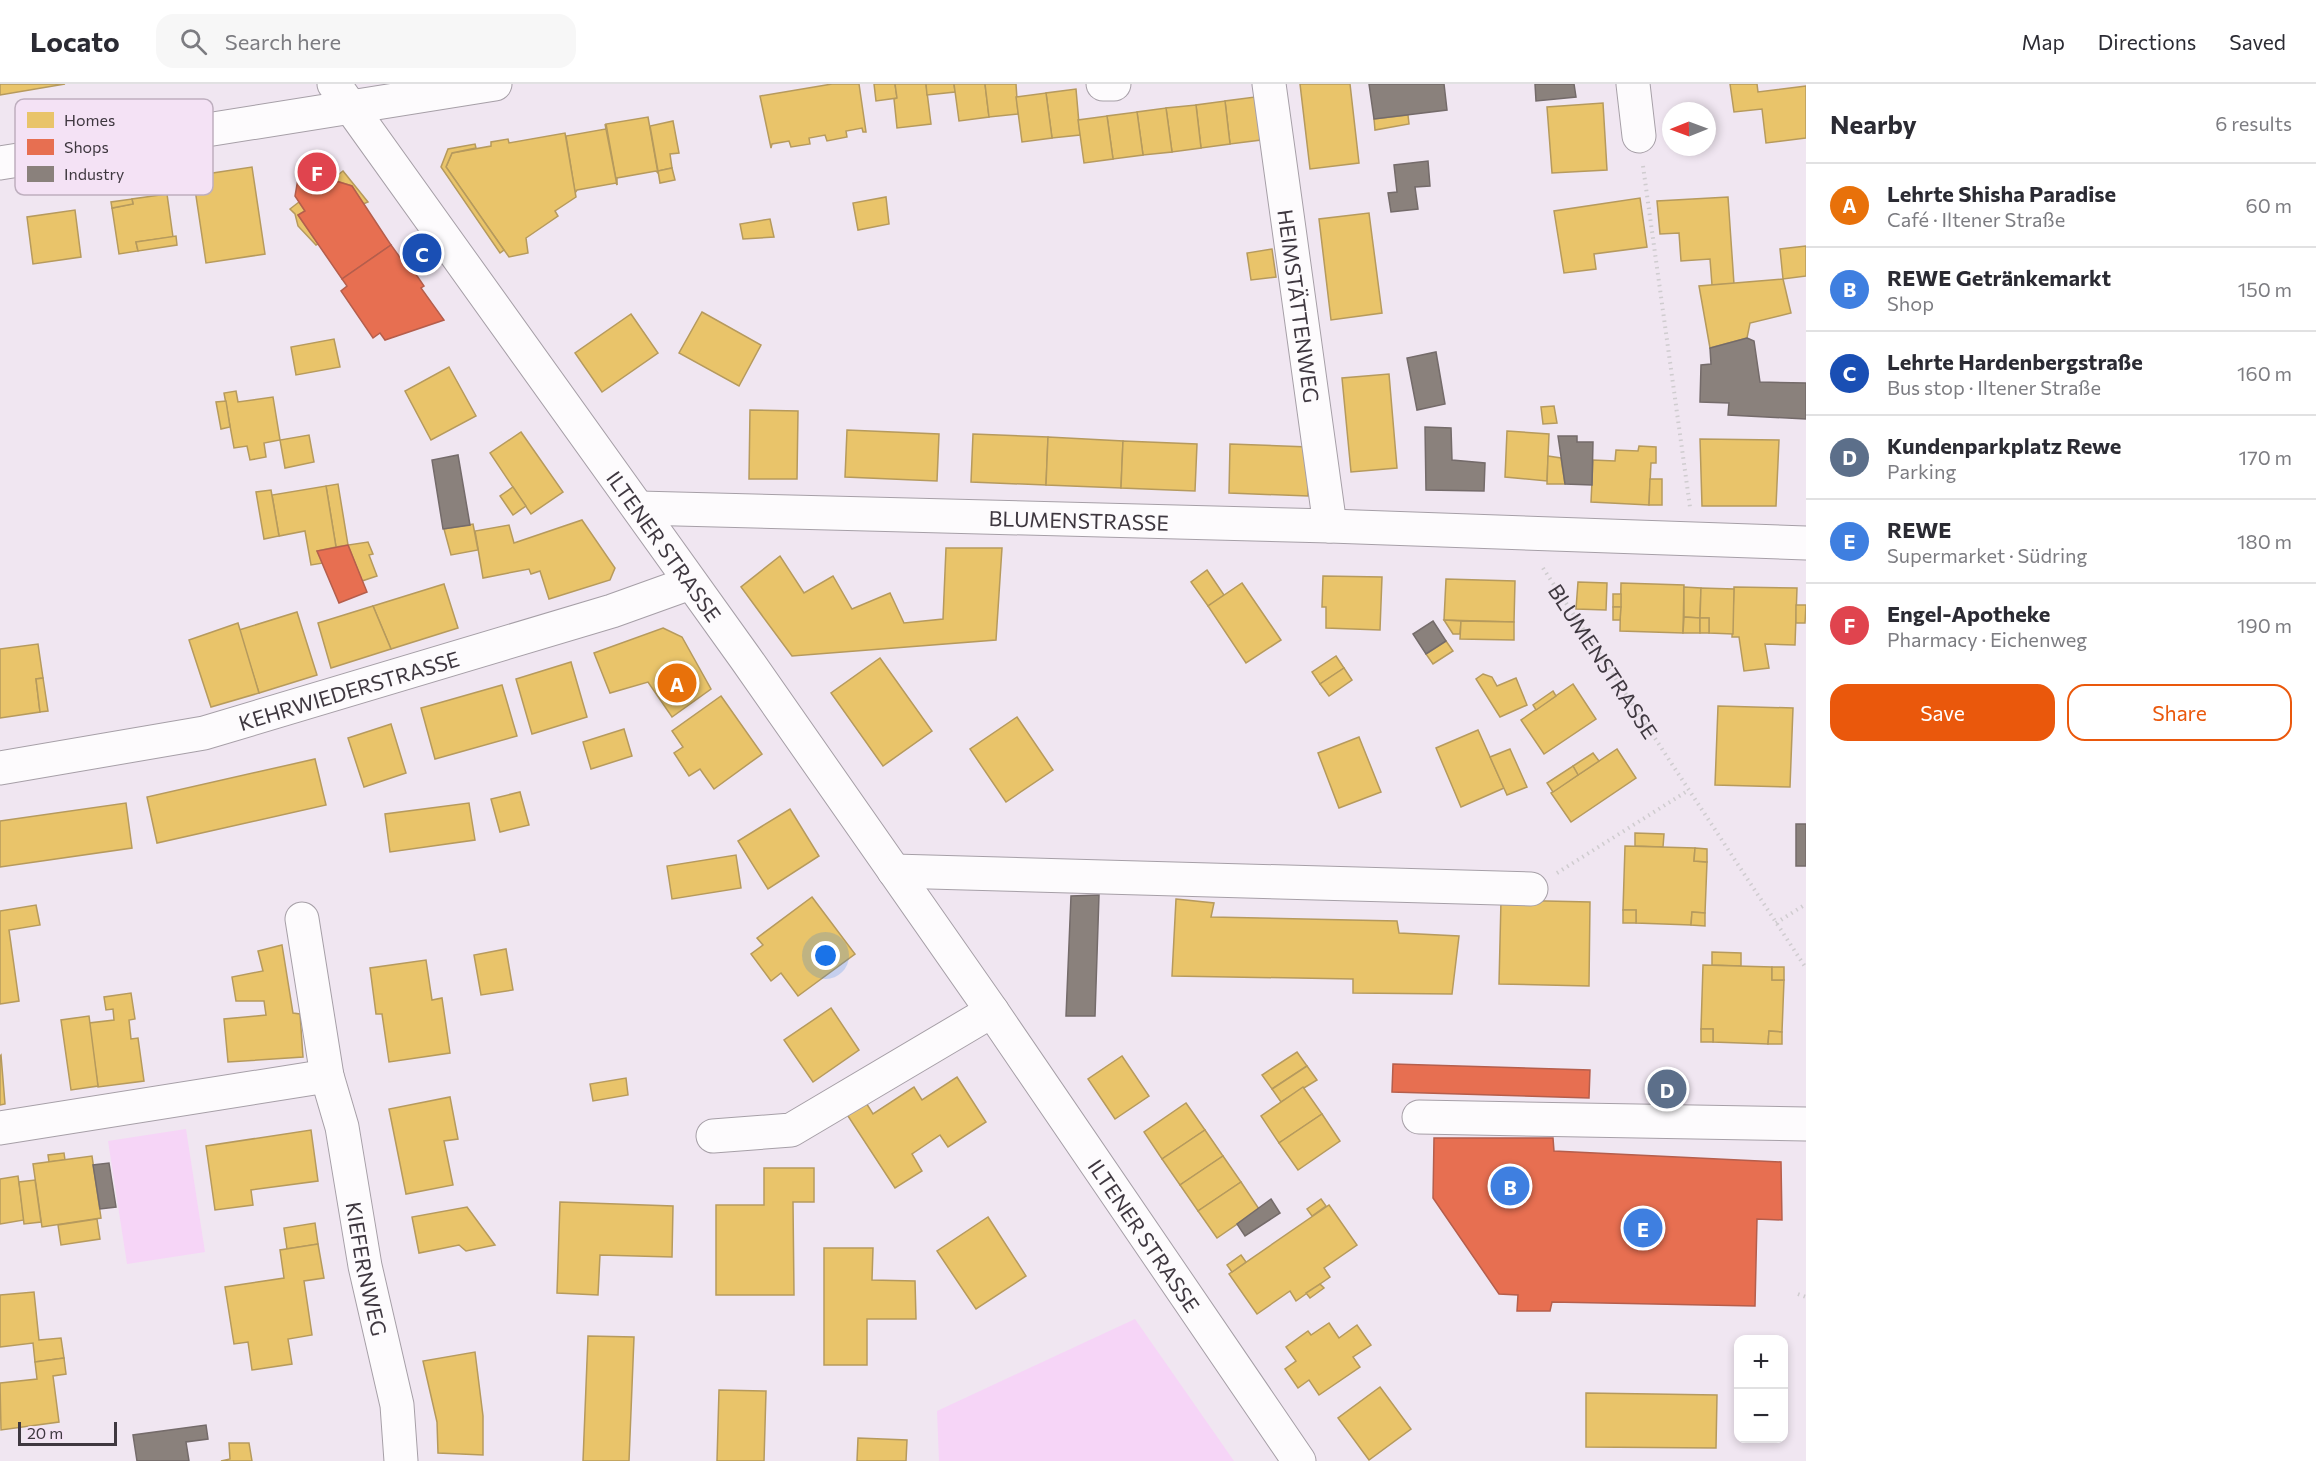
<!DOCTYPE html>
<meta charset="utf-8">
<style>
body{margin:0;font-family:Commissioner,sans-serif;background:#f7f7f7;color:#2b2b33}
.controls{position:absolute;right:18px;bottom:18px;display:grid;overflow:hidden;border-radius:12px;box-shadow:0 3px 9px #0003}
.controls button{width:54px;height:54px;display:grid;place-items:center;padding:0;border:0;border-bottom:2px solid #e1e1e2;background:#fff;color:#2b2b33;font:30px sans-serif}
.compass{position:absolute;left:1662px;top:18px;width:54px;height:54px;border-radius:50%;background:#fff;box-shadow:0 3px 9px #0003;rotate:269deg}
.scale{position:absolute;left:18px;bottom:15px;width:99px;box-sizing:border-box;padding-left:6px;border:3px solid #3f3840;border-top:0;font-size:16px;line-height:21px;white-space:nowrap;color:#3f3840;-webkit-text-stroke:4px #f4e2f5;paint-order:stroke}
.you{position:absolute;left:826px;top:872px;width:21px;height:21px;margin:-15px;border:4px solid #fff;border-radius:50%;background:#1a73e8;box-shadow:0 0 0 9px #1a73e833}
.badge{display:grid;place-items:center;width:39px;height:39px;border-radius:50%;background:#ea580c;color:#fff;font-size:20px;font-weight:700}
.pin{position:absolute;translate:-50% -50%;border:3px solid #fff;box-shadow:0 2px 6px #0006}
.list{margin:0;padding:0;list-style:none}
h2{display:flex;justify-content:space-between;align-items:center;height:78px;margin:0;padding:0 24px;font-size:26px}
h2 small{font-size:20px;font-weight:400;color:#7c7c81}
.list li{display:grid;grid-template-columns:39px 1fr auto;gap:18px;align-items:center;box-sizing:border-box;height:84px;padding:0 24px;border-top:2px solid #e1e1e2}
.list b{display:block;font-size:22px;white-space:nowrap}
.list p{margin:0;font-size:20px;white-space:nowrap;color:#7c7c81}
.list em{font-size:20px;font-style:normal;color:#7c7c81}
.actions{display:flex;gap:12px;padding:18px 24px}
.actions a{flex:1;padding:14px 0;border:2px solid #ea580c;border-radius:18px;text-align:center;font-size:21px;color:#ea580c}
.actions .main{background:#ea580c;color:#fff}
.icon{flex:none;width:33px;height:33px;fill:none;stroke:currentColor;stroke-width:2;stroke-linecap:round;stroke-linejoin:round}
.map{position:relative;flex:none;width:1806px;height:1377px;overflow:hidden}
header{display:flex;align-items:center;gap:36px;box-sizing:border-box;height:84px;padding:0 30px;background:#fff;border-bottom:2px solid #e1e1e2}
header strong{font-size:28px}
nav{display:flex;gap:33px;margin-inline-start:auto;font-size:21px}
.search{width:420px;height:54px;background:#f7f7f7;display:flex;align-items:center;gap:15px;box-sizing:border-box;padding:0 21px;border-radius:18px;color:#7c7c81;font-size:22px}
main{display:flex}
aside{flex:1;background:#fff}
.map>svg:first-child{display:block}
.green{fill:#f6d5f7}
.homes{fill:#e9c46a;stroke:#b69a5d;stroke-width:1.5}
.shops{fill:#e76f51;stroke:#b55e4c;stroke-width:1.5}
.industry{fill:#8a817c;stroke:#746b6a;stroke-width:1.5}
.lines{fill:none;stroke-linecap:round;stroke-linejoin:round}
.minor-casing{stroke:#a69fa7;stroke-width:35}
.path{stroke:#cfcccf;stroke-width:4;stroke-dasharray:1.5 4.5;stroke-linecap:butt}
.minor{stroke:#fdfbfd;stroke-width:33}
.labels{text-anchor:middle;dominant-baseline:central;stroke-width:6;stroke-linejoin:round;paint-order:stroke}
.street-label{font-size:21px;fill:#3f3840;stroke:#f4e2f5}
.key{fill:#f4e2f5;stroke:#beafbf;stroke-width:1.5}
.key-label{font-size:16px;fill:#3f3840}
</style>
<header>
<strong>Locato</strong>
<div class="search"><svg class="icon" aria-label="search" viewBox="0 0 24 24"><circle cx="10" cy="10" r="6"/><path d="M15 15l6 6"/></svg>Search here</div>
<nav><a>Map</a><a>Directions</a><a>Saved</a></nav>
</header>
<main>
<div class="map">
<svg width="1806" height="1377" viewBox="0 0 1806 1377">
<rect width="100%" height="100%" fill="#f0e6f1"/>
<g class="green">
<polygon points="186,1045 205,1168 127,1180 108,1057"/>
<polygon points="1135,1235 1234,1377 939,1377 937,1327"/>
</g>
<g class="homes">
<polygon points="0,0 65,0 0,11"/>
<polygon points="832,0 859,0 866,48 863,48 862,44 846,47 847,53 827,57 825,51 809,54 810,60 791,63 789,57 772,60 771,64 760,12"/>
<polygon points="874,0 895,0 897,14 876,17"/>
<polygon points="895,0 926,0 931,40 897,44 894,15 897,14"/>
<polygon points="926,0 954,0 955,8 927,11"/>
<polygon points="954,0 985,0 989,33 959,37"/>
<polygon points="985,0 1016,0 1018,30 989,33"/>
<polygon points="1300,0 1350,0 1359,79 1310,85"/>
<polygon points="1730,0 1757,0 1758,8 1806,2 1806,54 1766,59 1762,25 1734,28"/>
<polygon points="1076,5 1080,51 1052,54 1046,9"/>
<polygon points="1046,9 1052,54 1022,58 1016,13"/>
<polygon points="1255,13 1261,56 1230,60 1225,17"/>
<polygon points="1225,17 1230,60 1201,64 1196,21"/>
<polygon points="1603,19 1607,86 1552,89 1547,23"/>
<polygon points="1196,21 1201,64 1172,68 1166,24"/>
<polygon points="1166,24 1172,68 1143,71 1137,28"/>
<polygon points="1137,28 1143,71 1113,75 1107,32"/>
<polygon points="1408,31 1409,40 1375,46 1374,35"/>
<polygon points="1107,32 1113,75 1084,79 1078,36"/>
<polygon points="648,33 658,89 656,87 617,94 617,101 606,40"/>
<polygon points="673,37 679,69 670,70 672,84 658,87 650,42"/>
<polygon points="605,40 617,101 616,99 577,106 575,109 566,52 606,45"/>
<polygon points="565,49 576,113 555,127 558,132 526,154 528,169 509,173 446,83 452,69 491,62 491,58 508,55 509,59"/>
<polygon points="475,60 476,64 452,69 446,83 504,166 500,169 441,83 448,65"/>
<polygon points="252,83 265,170 206,179 193,92"/>
<polygon points="672,84 675,96 660,99 658,87"/>
<polygon points="343,87 368,118 363,120 352,102 336,97 334,94"/>
<polygon points="167,110 173,153 136,158 138,167 119,170 112,124 133,120 132,115"/>
<polygon points="886,113 889,140 858,146 853,119"/>
<polygon points="1728,113 1734,200 1712,201 1710,175 1681,177 1679,149 1660,150 1657,117"/>
<polygon points="1640,114 1647,163 1594,170 1596,185 1564,189 1554,127"/>
<polygon points="132,115 133,120 112,124 111,118"/>
<polygon points="299,118 305,127 298,131 318,160 316,161 298,142 295,130 290,125"/>
<polygon points="75,126 81,173 33,180 27,133"/>
<polygon points="1369,129 1382,229 1331,236 1319,135"/>
<polygon points="770,135 774,153 743,155 740,140"/>
<polygon points="176,152 177,161 138,167 136,158"/>
<polygon points="1806,162 1806,192 1783,195 1780,165"/>
<polygon points="1272,165 1276,193 1251,196 1247,169"/>
<polygon points="1783,195 1791,229 1750,239 1747,254 1710,264 1699,202"/>
<polygon points="702,228 761,261 739,302 679,269"/>
<polygon points="631,230 658,269 602,308 575,269"/>
<polygon points="334,255 340,283 296,291 291,263"/>
<polygon points="449,283 476,332 431,356 405,307"/>
<polygon points="1389,290 1397,384 1351,388 1342,294"/>
<polygon points="236,307 238,318 273,313 280,356 264,359 266,373 250,376 247,362 234,364 224,309"/>
<polygon points="226,317 230,343 221,345 216,318"/>
<polygon points="1554,322 1557,339 1543,340 1541,323"/>
<polygon points="750,326 798,327 797,395 749,395"/>
<polygon points="847,346 939,350 937,397 845,393"/>
<polygon points="1507,347 1549,350 1547,397 1505,393"/>
<polygon points="521,348 563,408 531,430 490,369"/>
<polygon points="973,350 1048,353 1046,401 971,398"/>
<polygon points="309,351 314,378 285,384 280,356"/>
<polygon points="1048,353 1123,357 1121,404 1046,401"/>
<polygon points="1700,355 1779,356 1776,422 1702,422"/>
<polygon points="1123,357 1197,360 1195,407 1121,404"/>
<polygon points="1230,360 1309,363 1308,412 1229,409"/>
<polygon points="1639,362 1656,363 1656,379 1651,379 1649,421 1591,418 1593,376 1615,377 1616,366 1638,367"/>
<polygon points="1548,372 1561,374 1565,400 1547,400"/>
<polygon points="1650,395 1662,395 1662,421 1649,421"/>
<polygon points="338,400 348,461 336,463 326,402"/>
<polygon points="326,402 336,463 317,467 323,479 311,481 305,447 279,452 272,411"/>
<polygon points="513,403 526,422 513,431 500,412"/>
<polygon points="271,406 279,452 264,455 256,408"/>
<polygon points="582,436 615,484 610,496 549,515 540,487 531,490 529,485 483,494 475,447 509,441 514,459"/>
<polygon points="473,440 478,466 451,471 444,445"/>
<polygon points="368,458 373,470 369,471 377,492 362,497 348,461"/>
<polygon points="946,464 1002,464 996,556 792,572 741,503 780,472 804,509 833,492 852,525 890,509 904,539 943,535"/>
<polygon points="1207,486 1224,511 1208,522 1191,498"/>
<polygon points="1323,492 1382,493 1380,546 1326,544 1326,523 1322,523"/>
<polygon points="1446,495 1515,497 1514,538 1444,536"/>
<polygon points="1578,498 1607,499 1606,526 1576,525"/>
<polygon points="1242,499 1281,556 1246,579 1208,522"/>
<polygon points="1621,499 1684,501 1683,549 1620,547"/>
<polygon points="444,500 458,544 391,565 373,522"/>
<polygon points="1684,503 1701,504 1700,534 1684,533"/>
<polygon points="1734,503 1797,504 1795,561 1765,560 1769,584 1744,587 1739,553 1732,553"/>
<polygon points="1701,504 1734,505 1733,550 1709,549 1709,534 1700,534"/>
<rect x="1613" y="510" width="8" height="13"/>
<polygon points="1796,521 1806,521 1805,539 1796,539"/>
<polygon points="373,522 391,565 331,584 318,539"/>
<polygon points="1613,523 1621,523 1620,536 1613,536"/>
<polygon points="297,528 317,591 259,609 239,546"/>
<polygon points="1684,533 1700,534 1700,549 1683,549"/>
<rect x="1700" y="534" width="9" height="15"/>
<polygon points="1444,536 1461,537 1460,550 1453,550"/>
<polygon points="1461,537 1514,538 1514,556 1460,555"/>
<polygon points="238,539 259,609 211,623 189,556"/>
<polygon points="663,544 682,553 711,605 672,633 648,598 610,609 594,569"/>
<polygon points="1446,557 1453,567 1433,580 1426,570"/>
<polygon points="38,560 43,594 36,595 40,628 0,634 0,565"/>
<polygon points="1336,572 1344,584 1320,600 1312,588"/>
<polygon points="880,574 932,647 883,682 831,609"/>
<polygon points="571,578 587,633 532,650 516,595"/>
<polygon points="1344,584 1352,596 1329,612 1320,600"/>
<polygon points="1483,590 1492,593 1497,602 1516,594 1527,621 1500,633 1476,595"/>
<polygon points="43,594 48,627 40,628 36,595"/>
<polygon points="1573,600 1596,635 1544,670 1521,636"/>
<polygon points="502,601 517,652 435,675 421,624"/>
<polygon points="1553,607 1556,612 1536,626 1533,621"/>
<polygon points="721,612 762,670 714,705 700,685 689,692 674,669 683,663 672,647"/>
<polygon points="1718,622 1793,624 1790,703 1715,701"/>
<polygon points="1017,633 1053,686 1006,718 970,665"/>
<polygon points="391,640 406,689 364,703 348,654"/>
<polygon points="624,645 632,672 591,685 583,658"/>
<polygon points="1478,646 1504,704 1461,723 1436,664"/>
<polygon points="1359,653 1381,708 1339,724 1318,669"/>
<polygon points="1510,665 1527,703 1507,711 1490,673"/>
<polygon points="1617,665 1636,694 1571,738 1551,709"/>
<polygon points="1593,669 1599,677 1578,691 1573,682"/>
<polygon points="315,675 326,721 157,759 147,713"/>
<polygon points="1573,682 1578,691 1553,708 1547,699"/>
<polygon points="520,708 529,741 500,748 491,715"/>
<polygon points="126,719 132,764 0,783 0,737"/>
<polygon points="469,719 475,756 390,768 385,730"/>
<polygon points="790,725 819,772 768,805 738,757"/>
<polygon points="1635,749 1664,750 1663,763 1635,762"/>
<polygon points="1625,762 1695,764 1694,777 1707,778 1705,829 1692,828 1691,841 1636,839 1636,826 1623,826"/>
<polygon points="1695,764 1707,765 1707,778 1694,777"/>
<polygon points="736,771 741,804 672,815 667,782"/>
<polygon points="812,813 855,870 798,912 781,889 771,897 751,870 763,861 757,854"/>
<polygon points="1176,815 1214,819 1211,833 1397,837 1399,849 1459,852 1452,910 1353,909 1353,895 1172,892"/>
<polygon points="1501,816 1590,818 1589,902 1499,900"/>
<polygon points="36,821 40,841 9,846 19,917 0,920 0,827"/>
<rect x="1623" y="826" width="13" height="13"/>
<polygon points="1692,828 1705,829 1705,842 1691,841"/>
<polygon points="282,861 293,929 300,930 303,973 228,978 224,935 266,931 264,917 236,917 232,893 263,887 258,867"/>
<polygon points="506,865 513,906 481,911 474,871"/>
<polygon points="1712,868 1741,869 1741,882 1712,881"/>
<polygon points="426,876 432,916 442,914 450,969 389,978 382,930 376,930 370,884"/>
<polygon points="1703,881 1772,883 1772,896 1784,896 1782,948 1769,947 1768,960 1713,958 1713,945 1701,945"/>
<rect x="1772" y="883" width="12" height="13"/>
<polygon points="131,909 135,935 129,936 131,955 138,954 144,997 98,1003 89,939 114,936 113,925 106,926 104,913"/>
<polygon points="831,924 859,966 813,998 784,956"/>
<polygon points="89,932 98,1002 71,1006 61,936"/>
<rect x="1701" y="945" width="12" height="13"/>
<polygon points="1769,947 1782,948 1782,960 1768,960"/>
<polygon points="1297,968 1307,982 1272,1005 1262,991"/>
<polygon points="1,971 5,1020 0,1021 0,972"/>
<polygon points="1122,972 1149,1012 1115,1035 1088,995"/>
<polygon points="1307,982 1317,996 1281,1018 1272,1005"/>
<polygon points="957,993 986,1038 948,1063 940,1051 912,1070 922,1087 895,1104 846,1029 865,1017 873,1030 914,1003 922,1016"/>
<polygon points="626,994 628,1011 593,1017 590,1000"/>
<polygon points="1303,1003 1322,1030 1279,1059 1261,1032"/>
<polygon points="450,1013 458,1055 444,1057 453,1101 406,1110 389,1025"/>
<polygon points="1186,1019 1205,1046 1162,1075 1144,1048"/>
<polygon points="1322,1030 1340,1057 1298,1086 1279,1059"/>
<polygon points="311,1046 318,1097 251,1106 253,1121 215,1126 206,1062"/>
<polygon points="1205,1046 1223,1072 1180,1101 1162,1075"/>
<polygon points="64,1069 65,1076 49,1078 48,1071"/>
<polygon points="92,1072 101,1134 42,1143 33,1080"/>
<polygon points="1223,1072 1241,1098 1198,1127 1180,1101"/>
<polygon points="764,1084 814,1084 814,1118 793,1118 794,1211 716,1211 716,1121 764,1121"/>
<polygon points="18,1092 24,1136 0,1140 0,1095"/>
<polygon points="35,1096 41,1138 24,1140 19,1098"/>
<polygon points="1241,1098 1259,1125 1217,1154 1198,1127"/>
<polygon points="1321,1115 1326,1122 1312,1132 1307,1125"/>
<polygon points="560,1118 673,1122 672,1173 600,1171 598,1211 557,1209"/>
<polygon points="1329,1121 1357,1161 1324,1184 1330,1193 1320,1200 1296,1217 1290,1207 1257,1230 1229,1190"/>
<polygon points="467,1123 495,1161 466,1167 459,1161 419,1169 412,1133"/>
<polygon points="988,1133 1026,1192 976,1225 937,1167"/>
<polygon points="97,1135 100,1155 61,1161 58,1141"/>
<polygon points="315,1139 318,1160 287,1165 284,1144"/>
<polygon points="318,1160 324,1194 304,1197 312,1251 288,1255 292,1280 252,1286 248,1258 234,1260 225,1203 284,1194 280,1166"/>
<polygon points="824,1164 873,1164 872,1196 915,1197 916,1235 867,1235 867,1281 824,1281"/>
<polygon points="1241,1171 1246,1178 1232,1188 1227,1181"/>
<polygon points="1320,1200 1324,1204 1310,1214 1306,1209"/>
<polygon points="34,1208 39,1256 61,1254 64,1274 35,1278 33,1259 0,1263 0,1211"/>
<polygon points="1329,1239 1339,1254 1357,1241 1371,1261 1353,1273 1360,1283 1319,1311 1309,1296 1298,1304 1285,1285 1296,1277 1286,1263 1308,1247 1311,1251"/>
<polygon points="588,1252 634,1253 629,1377 583,1377"/>
<polygon points="475,1268 483,1332 483,1371 438,1369 437,1338 423,1277"/>
<polygon points="64,1274 66,1290 53,1292 59,1338 1,1346 0,1299 37,1295 35,1278"/>
<polygon points="1380,1303 1411,1345 1369,1376 1338,1334"/>
<polygon points="719,1306 766,1307 764,1377 717,1377"/>
<polygon points="1586,1309 1717,1311 1716,1364 1586,1363"/>
<polygon points="858,1354 907,1356 906,1377 857,1377"/>
<polygon points="229,1359 249,1359 252,1377 221,1377 230,1375"/>
</g>
<g class="shops">
<polygon points="307,83 330,88 336,97 352,102 391,161 342,195 298,131 305,127 295,112 299,89"/>
<polygon points="391,161 404,179 407,177 424,202 421,204 444,236 385,256 380,249 373,254 341,207 347,202 342,195"/>
<polygon points="348,461 367,508 339,519 317,467"/>
<polygon points="1393,980 1590,986 1589,1014 1392,1008"/>
<polygon points="1434,1054 1553,1054 1554,1067 1781,1078 1782,1136 1757,1135 1755,1222 1552,1218 1550,1227 1517,1227 1518,1211 1499,1210 1433,1114"/>
</g>
<g class="industry">
<polygon points="1369,0 1444,0 1447,26 1374,35"/>
<polygon points="1535,0 1574,0 1576,13 1536,17"/>
<polygon points="1428,77 1430,102 1415,103 1418,125 1391,128 1388,109 1397,108 1394,81"/>
<polygon points="1747,254 1754,257 1760,298 1806,299 1806,335 1728,331 1729,319 1700,318 1701,281 1711,280 1710,264"/>
<polygon points="1436,268 1445,320 1417,326 1407,274"/>
<polygon points="1425,343 1451,344 1452,376 1485,379 1484,407 1426,406"/>
<polygon points="1558,352 1577,352 1577,358 1593,358 1592,401 1565,400"/>
<polygon points="458,371 470,441 443,445 432,376"/>
<polygon points="1433,537 1446,557 1426,570 1413,550"/>
<rect x="1796" y="740" width="10" height="42"/>
<polygon points="1099,811 1095,932 1066,932 1071,812"/>
<polygon points="109,1079 116,1123 100,1125 93,1081"/>
<polygon points="1271,1115 1280,1129 1245,1152 1237,1140"/>
<polygon points="206,1341 208,1355 186,1358 189,1377 137,1377 133,1351"/>
</g>
<g class="lines">
<defs>
<g id="minor">
<path id="s2" d="M334 0 746 575 992 927 1299 1377"/>
<polyline points="1103,0 1114,0"/>
<path id="s3" d="M1269 0 1330 442"/>
<polyline points="1633,0 1639,52"/>
<polyline points="0,79 495,0"/>
<path id="s4" d="M639 424 1330 442 1806 459"/>
<path id="s5" d="M0 684 204 649 612 527 690 499"/>
<polyline points="894,787 1531,805"/>
<path id="s6" d="M302 835 327 992 342 1043 365 1182 397 1321 401 1377"/>
<polyline points="1419,1033 1806,1040"/>
<polyline points="0,1044 327,992"/>
<polyline points="713,1052 791,1046 992,927"/>
</g>
</defs>
<use href="#minor" class="minor-casing"/>
<g class="path">
<polyline points="1643,82 1690,423"/>
<path id="s1" d="M1543 484 1806 884"/>
<polyline points="1557,789 1689,706"/>
<polyline points="1776,839 1806,820"/>
<polyline points="1798,1210 1806,1213"/>
</g>
<use href="#minor" class="minor"/>
</g>
<g class="labels">
<g class="street-label">
<text stroke="none"><textPath href="#s3" startOffset="224">HEIMSTÄTTENWEG</textPath></text>
<text stroke="none"><textPath href="#s4" startOffset="440">BLUMENSTRASSE</textPath></text>
<text stroke="none"><textPath href="#s2" startOffset="568">ILTENER STRASSE</textPath></text>
<text stroke="none"><textPath href="#s1" startOffset="111">BLUMENSTRASSE</textPath></text>
<text stroke="none"><textPath href="#s5" startOffset="358">KEHRWIEDERSTRASSE</textPath></text>
<text stroke="none"><textPath href="#s2" startOffset="1408">ILTENER STRASSE</textPath></text>
<text stroke="none"><textPath href="#s6" startOffset="356">KIEFERNWEG</textPath></text>
</g>
</g>
<rect x="15" y="15" width="198" height="96" rx="9" class="key"/>
<rect x="27" y="28" width="27" height="16" fill="#e9c46a"/>
<rect x="27" y="55" width="27" height="16" fill="#e76f51"/>
<rect x="27" y="82" width="27" height="16" fill="#8a817c"/>
<g class="key-label">
<text x="64" y="42">Homes</text>
<text x="64" y="69">Shops</text>
<text x="64" y="96">Industry</text>
</g>
</svg>
<div class="controls">
<button>+</button>
<button>−</button>
</div>
<svg class="compass" viewBox="-18 -18 36 36"><path d="M0-13l5 13h-10z" fill="#e53935"/><path d="M0 13l5-13h-10z" fill="#7c7c81"/></svg>
<div class="scale">20 m</div>
<div class="you"></div>
<div class="pin badge" style="left:677px;top:599px;background:#e8710a">A</div>
<div class="pin badge" style="left:1510px;top:1102px;background:#3f7fe0">B</div>
<div class="pin badge" style="left:422px;top:169px;background:#1a4fb4">C</div>
<div class="pin badge" style="left:1667px;top:1005px;background:#5c6f8a">D</div>
<div class="pin badge" style="left:1643px;top:1144px;background:#3f7fe0">E</div>
<div class="pin badge" style="left:317px;top:88px;background:#e0444e">F</div>
</div>
<aside>
<h2>Nearby<small>6 results</small></h2>
<ul class="list">
<li><span class="badge" style="background:#e8710a">A</span><div><b>Lehrte Shisha Paradise</b><p>Café · Iltener Straße</p></div><em>60 m</em></li>
<li><span class="badge" style="background:#3f7fe0">B</span><div><b>REWE Getränkemarkt</b><p>Shop</p></div><em>150 m</em></li>
<li><span class="badge" style="background:#1a4fb4">C</span><div><b>Lehrte Hardenbergstraße</b><p>Bus stop · Iltener Straße</p></div><em>160 m</em></li>
<li><span class="badge" style="background:#5c6f8a">D</span><div><b>Kundenparkplatz Rewe</b><p>Parking</p></div><em>170 m</em></li>
<li><span class="badge" style="background:#3f7fe0">E</span><div><b>REWE</b><p>Supermarket · Südring</p></div><em>180 m</em></li>
<li><span class="badge" style="background:#e0444e">F</span><div><b>Engel-Apotheke</b><p>Pharmacy · Eichenweg</p></div><em>190 m</em></li>
</ul>
<div class="actions"><a class="main">Save</a><a>Share</a></div>
</aside>
</main>
